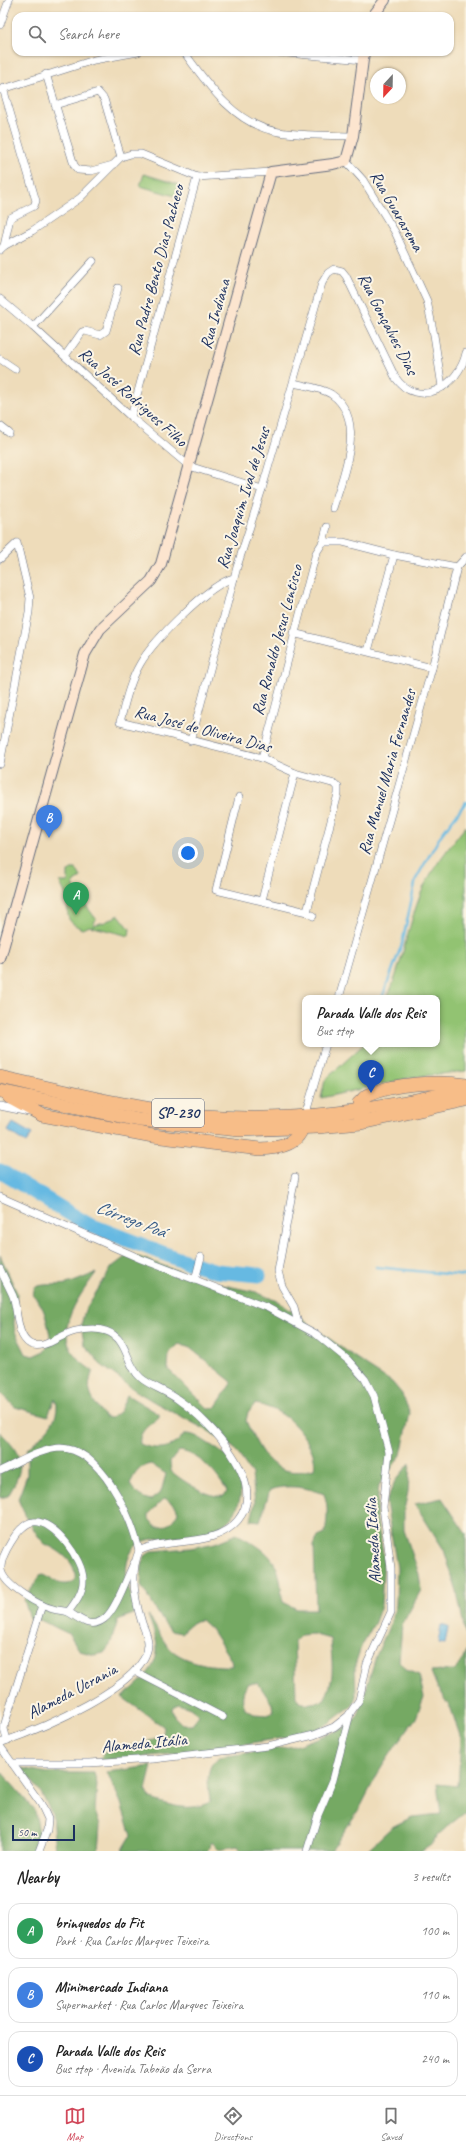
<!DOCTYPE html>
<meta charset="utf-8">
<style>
body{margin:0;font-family:Caveat,sans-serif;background:#f6f6f6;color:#222}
.compass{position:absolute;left:370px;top:68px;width:36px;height:36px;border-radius:50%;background:#fff;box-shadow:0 1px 3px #0004;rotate:202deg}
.scale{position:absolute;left:12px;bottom:10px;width:63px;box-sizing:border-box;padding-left:4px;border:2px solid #1b2f5e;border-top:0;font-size:11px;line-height:14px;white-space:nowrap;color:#1b2f5e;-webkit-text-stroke:3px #fcf5e5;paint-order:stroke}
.you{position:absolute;left:188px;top:853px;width:14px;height:14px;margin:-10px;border:3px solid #fff;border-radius:50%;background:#1a73e8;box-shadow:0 0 0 6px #1a73e833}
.badge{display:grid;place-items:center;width:26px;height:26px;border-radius:50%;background:#d1495b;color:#fff;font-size:13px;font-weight:700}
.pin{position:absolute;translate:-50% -33px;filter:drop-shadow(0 1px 2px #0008)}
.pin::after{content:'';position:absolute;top:21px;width:14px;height:12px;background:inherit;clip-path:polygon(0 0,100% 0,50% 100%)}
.popup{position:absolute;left:302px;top:995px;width:138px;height:52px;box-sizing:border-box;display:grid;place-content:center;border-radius:8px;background:#fff;filter:drop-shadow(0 1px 3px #0005);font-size:13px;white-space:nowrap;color:#767676}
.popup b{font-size:15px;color:#222}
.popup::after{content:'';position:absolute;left:50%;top:100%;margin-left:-8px;border:8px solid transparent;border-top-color:#fff}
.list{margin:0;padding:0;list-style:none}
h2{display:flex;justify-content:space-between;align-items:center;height:52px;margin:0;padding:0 16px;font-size:17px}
h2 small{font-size:13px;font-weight:400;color:#767676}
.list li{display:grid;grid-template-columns:26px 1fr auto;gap:12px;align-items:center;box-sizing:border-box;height:56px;margin:0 8px 8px;padding:0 8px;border:1px solid #e0e0e0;border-radius:12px}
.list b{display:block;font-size:15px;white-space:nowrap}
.list p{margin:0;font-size:13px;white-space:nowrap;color:#767676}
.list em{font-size:13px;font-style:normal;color:#767676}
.icon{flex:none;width:22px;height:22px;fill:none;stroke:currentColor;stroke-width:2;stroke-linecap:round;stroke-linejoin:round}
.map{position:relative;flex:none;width:466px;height:1851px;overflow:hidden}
.search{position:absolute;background:#fff;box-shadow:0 1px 3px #0004;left:12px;right:12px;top:12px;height:44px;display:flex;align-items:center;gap:10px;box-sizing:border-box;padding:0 14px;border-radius:12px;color:#767676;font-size:15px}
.sheet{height:244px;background:#fff}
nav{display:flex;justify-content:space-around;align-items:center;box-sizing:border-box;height:56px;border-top:1px solid #e0e0e0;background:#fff;font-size:11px;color:#767676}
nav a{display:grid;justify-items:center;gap:2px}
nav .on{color:#d1495b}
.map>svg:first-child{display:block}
.green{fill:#92c372;stroke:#567968}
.forest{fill:#75a964;stroke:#486c61;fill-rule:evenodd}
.water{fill:#66b9e2;stroke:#4074a0}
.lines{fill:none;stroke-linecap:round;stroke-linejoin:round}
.stream{stroke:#66b9e2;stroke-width:2.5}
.river{stroke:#66b9e2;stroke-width:15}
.street-casing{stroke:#656c7e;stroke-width:8}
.secondary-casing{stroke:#656c7e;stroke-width:12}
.highway-casing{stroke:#656c7e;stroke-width:14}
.street{stroke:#fff;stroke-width:7}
.secondary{stroke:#fce5cf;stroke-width:10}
.highway{stroke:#f7bd88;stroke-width:13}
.labels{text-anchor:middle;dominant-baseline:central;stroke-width:4;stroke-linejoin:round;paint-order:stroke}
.shield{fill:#fcf5e5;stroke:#5e6a86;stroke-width:1}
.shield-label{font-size:16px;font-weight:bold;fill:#1b2f5e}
.street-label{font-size:17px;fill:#1b2f5e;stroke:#fcf5e5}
.water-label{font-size:18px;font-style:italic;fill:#325886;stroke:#fcf5e5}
</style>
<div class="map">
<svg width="466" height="1851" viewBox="0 0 466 1851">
<rect width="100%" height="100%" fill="#fcf5e5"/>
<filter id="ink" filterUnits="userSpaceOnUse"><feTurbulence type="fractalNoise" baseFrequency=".025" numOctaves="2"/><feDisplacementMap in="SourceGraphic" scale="8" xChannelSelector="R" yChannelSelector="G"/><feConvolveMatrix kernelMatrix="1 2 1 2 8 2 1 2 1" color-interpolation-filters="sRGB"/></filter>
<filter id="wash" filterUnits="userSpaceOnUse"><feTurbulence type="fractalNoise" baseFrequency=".012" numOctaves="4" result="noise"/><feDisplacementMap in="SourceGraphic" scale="16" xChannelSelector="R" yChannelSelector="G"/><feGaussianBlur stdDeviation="0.9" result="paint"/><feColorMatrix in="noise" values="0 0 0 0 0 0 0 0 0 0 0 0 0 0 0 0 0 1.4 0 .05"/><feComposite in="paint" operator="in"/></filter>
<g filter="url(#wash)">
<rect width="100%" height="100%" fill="#eedcba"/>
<g class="green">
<polygon points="144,174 180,185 175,196 140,186"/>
<path d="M466 826V1071L414 1077 321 1098 325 1080 364 1044H437V998H387C401 968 406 935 417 904 426 875 447 850 466 826Z"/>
<path d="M71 869H76L81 877 73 883 76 892 96 919 93 925 105 922 119 915 130 929 129 936 90 926 82 929C64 920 69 917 67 900 66 894 62 888 60 882H68V872Z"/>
</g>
<g class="forest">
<path d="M0 1255 17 1293 14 1323 15 1332 26 1354 33 1356 44 1351 51 1342C48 1325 46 1307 33 1295L35 1287C46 1283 55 1286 66 1284 76 1282 86 1276 96 1273 72 1306 46 1341 93 1371 84 1391 93 1401 105 1417L111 1418 120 1411 127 1395 159 1414V1417C150 1425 138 1431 140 1444 157 1451 173 1450 184 1434 194 1433 201 1439 209 1444 216 1448 223 1453 228 1458 246 1476 245 1511 223 1525 218 1529 208 1534 201 1535 183 1540 145 1533 134 1548 120 1566 128 1589 136 1608L133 1614 118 1620 110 1645 104 1653 95 1655 80 1651 69 1634 38 1619H30L24 1600 40 1576 43 1575C55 1581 64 1589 75 1580 77 1565 65 1555 53 1548 50 1546 45 1545 43 1542 32 1529 24 1514 18 1499L27 1475V1449C40 1437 64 1419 55 1398L48 1416 15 1407 0 1393ZM179 1451C199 1453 217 1474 227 1491L224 1496C210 1499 181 1480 171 1471L170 1462ZM151 1464 166 1474 161 1492 151 1500C141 1498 135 1493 130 1484 135 1473 139 1466 151 1464ZM165 1498 176 1507 178 1512C173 1522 167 1528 156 1527L149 1519V1514Z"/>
<path d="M125 1257H139L209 1282 256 1292 279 1302 367 1366 392 1382 402 1394 410 1413 401 1455 379 1485 376 1517 384 1558 381 1605 375 1622 361 1647 355 1665 356 1697 353 1705 322 1728 289 1737 193 1752 98 1761 105 1752 150 1741 163 1734 164 1727 122 1697C136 1686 158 1669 157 1648 157 1638 151 1625 148 1615 155 1624 159 1635 166 1644 179 1662 212 1667 232 1666L231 1660 211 1629 201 1620 195 1621 181 1633 171 1631 164 1623 141 1585 142 1566 145 1556 152 1551 190 1548 215 1543 237 1534C258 1546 276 1554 280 1580 282 1588 281 1595 283 1602L297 1609H316L314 1546 318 1536 325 1533C327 1520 329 1507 324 1494 307 1487 287 1484 270 1490L260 1521 251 1520 255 1503 252 1474 234 1448 210 1432 156 1403 136 1391 100 1364 84 1344 81 1325 85 1310 112 1267ZM179 1344 190 1348 232 1382 215 1408 208 1409 168 1369 169 1353ZM255 1404C281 1409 295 1422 308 1443 313 1452 316 1460 314 1469 273 1480 261 1454 246 1421L248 1412ZM312 1634 330 1639C332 1662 336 1681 323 1701L307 1704 300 1702 296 1695 294 1642 301 1635ZM249 1683H258L272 1704 273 1712 268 1715 254 1714 245 1709C241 1699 242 1691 249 1683ZM178 1704 190 1708 199 1715 192 1724H182L174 1716 172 1709Z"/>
<path d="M0 1432C25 1457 25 1467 8 1496L0 1498Z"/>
<path d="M410 1463 408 1492 404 1510V1530L419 1574 421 1590 402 1625 399 1661 406 1670 419 1675 424 1697 416 1718 399 1741 378 1773 361 1806 331 1851H241L238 1846 218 1849 212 1842 207 1851H122L131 1836 121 1803 107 1772 152 1766 146 1790 151 1799C172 1806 190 1812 210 1802 209 1786 203 1766 220 1757L295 1746 345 1728 358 1716 376 1656 391 1622 396 1604 397 1568 386 1502 395 1481Z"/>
<polygon points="442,1498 466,1534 466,1638 457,1592 444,1550 415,1504"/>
<polygon points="466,1650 466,1812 448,1826 438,1835 431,1845 422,1851 366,1851 392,1827 412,1817 441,1814 437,1784 458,1786 461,1739 451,1709 438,1689 431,1672 454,1670 461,1663"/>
<polygon points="21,1768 48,1773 94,1773 97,1784 95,1811 100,1826 98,1851 55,1851 52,1814 40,1791"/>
<polygon points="0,1770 35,1811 39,1833 33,1851 0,1851"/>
</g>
<g class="water">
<polygon points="13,1123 32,1134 26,1143 8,1131"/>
<polygon points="441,1625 448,1627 445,1644 438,1643"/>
</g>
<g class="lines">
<g class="stream">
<polyline points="382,998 402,944 416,879 441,835 466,802"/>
<polyline points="376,1267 466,1276"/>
</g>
<polyline class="river" points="0,1171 87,1224 178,1259 216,1271 259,1275"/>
</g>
</g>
<g filter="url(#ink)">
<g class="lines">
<defs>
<g id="street">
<polyline points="0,25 9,0"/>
<path d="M184 52C207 84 236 126 279 132 303 136 329 135 353 136"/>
<polyline points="276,52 363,60"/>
<polyline points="46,74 74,165 78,170 91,171 113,165"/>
<polyline points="3,88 36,201 34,206 10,218 4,246"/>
<polyline points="0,90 94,60 138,52"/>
<polyline points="55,105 98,92 104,99 121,157"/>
<polyline points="346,161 363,180 395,232 427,301 434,335 442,387"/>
<polyline points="0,250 4,246 32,231 80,198 121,157 131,154 141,154 197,177 271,172"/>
<polyline points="0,299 33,327 131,417 189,466 262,489"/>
<polyline points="33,327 93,261"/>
<polyline points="65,356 82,332 85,331 100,335 106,331 118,288"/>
<polyline points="0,359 15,369"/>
<path d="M294 383C306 386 321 388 331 394 368 419 343 476 333 508"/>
<polyline points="131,417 197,177"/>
<polyline points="0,426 9,433"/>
<polyline points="323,542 327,527"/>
<polyline points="0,559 17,543 30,598 29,612 0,764"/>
<path d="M234 578C209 584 153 641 140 664 130 681 125 703 120 722L262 758 295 773 335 784 338 787V794L307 912"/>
<polyline points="293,633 432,668"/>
<polyline points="368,651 394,555"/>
<path d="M191 741 237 567 262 489 322 283 328 273 334 269 342 271 346 276 395 377C418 411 459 386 466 353"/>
<polyline points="262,758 316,553 323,542 343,542 394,555 457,567"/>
<polyline points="239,797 216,890 307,912 313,916"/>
<polyline points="262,900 295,773"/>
<polyline points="339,998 432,668 457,567 466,557"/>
<polyline points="0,1106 29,1112"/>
<polyline points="305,1116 326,1044"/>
<polyline points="295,1177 278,1271 282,1286 294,1307 298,1323"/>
<polyline points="0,1197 141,1259 268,1308 316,1334 348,1360 365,1379 374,1396 389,1452 383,1507 391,1568 391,1612 367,1664 359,1700 348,1716 334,1727 314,1735 268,1746 153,1759 89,1763 12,1763"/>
<path d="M0 1269C4 1278 9 1287 13 1296 18 1310 16 1336 30 1344 44 1351 62 1333 76 1331 85 1329 97 1328 106 1331 129 1339 125 1364 141 1378 150 1386 169 1392 180 1401 209 1421 269 1482 238 1520 214 1549 169 1536 139 1551 130 1572 135 1601 142 1623 144 1629 148 1636 148 1643 150 1685 35 1731 0 1743"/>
<polyline points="195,1280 201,1257"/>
<path d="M0 1471C18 1463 40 1449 60 1448 101 1448 132 1517 139 1551"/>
<path d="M68 1612C75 1603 84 1591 83 1579 83 1560 54 1519 33 1522 24 1523 15 1535 11 1542 6 1550 0 1561 1 1570 4 1586 40 1606 53 1609 58 1611 64 1610 68 1612 80 1618 89 1630 104 1619 116 1610 127 1577 134 1563"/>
<polyline points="136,1672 223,1717"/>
<polyline points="7,1740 4,1729 5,1723 42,1605"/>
<polyline points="0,1746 41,1804 48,1819 47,1830 39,1851"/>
<polyline points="307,1851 318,1815 333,1780 350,1714"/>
</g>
<g id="secondary">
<polyline points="373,16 385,0"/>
<polyline points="0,959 85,654 100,629 151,581 161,564 271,172 333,164 346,161 353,136 364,52"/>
</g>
<g id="highway">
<path d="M0 1077C68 1092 136 1110 205 1116 294 1124 380 1109 466 1089"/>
<polyline points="0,1091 139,1120 239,1130 318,1127 361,1123 466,1100"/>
<path d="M9 1097 42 1115 153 1136 260 1149C281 1148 299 1145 304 1122"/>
<path d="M361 1119 359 1103C362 1101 365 1096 368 1095 394 1083 439 1081 466 1085"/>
</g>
</defs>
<use href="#street" class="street-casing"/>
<use href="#secondary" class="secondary-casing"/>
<use href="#highway" class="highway-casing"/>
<use href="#street" class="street"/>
<use href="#secondary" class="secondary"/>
<use href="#highway" class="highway"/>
</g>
</g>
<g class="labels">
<rect class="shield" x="152" y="1099" width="52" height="28" rx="3"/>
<g class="shield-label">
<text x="178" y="1113">SP-230</text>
</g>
<g class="street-label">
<text transform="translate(397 211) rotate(60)">Rua Guararema</text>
<text transform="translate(156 270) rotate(-75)">Rua Padre Bento Dias Pacheco</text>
<text transform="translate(215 314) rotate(-74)">Rua Indiana</text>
<text transform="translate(388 324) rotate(63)">Rua Gonçalves Dias</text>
<text transform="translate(133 397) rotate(42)">Rua José Rodrigues Filho</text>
<text transform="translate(243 498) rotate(-73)">Rua Joaquim Ival de Jesus</text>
<text transform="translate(277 640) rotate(-75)">Rua Ronaldo Jesus Lentisco</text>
<text transform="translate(203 729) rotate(15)">Rua José de Oliveira Dias</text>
<text transform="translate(387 772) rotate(-74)">Rua Manuel Maria Fernandes</text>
<text transform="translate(373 1541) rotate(-93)">Alameda Itália</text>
<text transform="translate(72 1691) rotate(-28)">Alameda Ucrania</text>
<text transform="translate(144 1743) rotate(-5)">Alameda Itália</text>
</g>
<g class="water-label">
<text transform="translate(131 1219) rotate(21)">Córrego Poá</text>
</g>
</g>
</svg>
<svg class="compass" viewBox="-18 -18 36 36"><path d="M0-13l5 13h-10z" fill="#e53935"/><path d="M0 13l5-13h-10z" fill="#767676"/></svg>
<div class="scale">50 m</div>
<div class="you"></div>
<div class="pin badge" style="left:76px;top:915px;background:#2e9e5b">A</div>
<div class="pin badge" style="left:49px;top:838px;background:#3f7fe0">B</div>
<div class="pin badge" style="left:371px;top:1093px;background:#1a4fb4">C</div>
<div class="popup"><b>Parada Valle dos Reis</b>Bus stop</div>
<div class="search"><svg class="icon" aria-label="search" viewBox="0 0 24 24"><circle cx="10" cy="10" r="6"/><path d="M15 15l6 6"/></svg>Search here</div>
</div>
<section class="sheet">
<h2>Nearby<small>3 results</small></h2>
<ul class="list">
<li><span class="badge" style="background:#2e9e5b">A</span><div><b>brinquedos do Fit</b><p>Park · Rua Carlos Marques Teixeira</p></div><em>100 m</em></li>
<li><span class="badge" style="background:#3f7fe0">B</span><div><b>Minimercado Indiana</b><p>Supermarket · Rua Carlos Marques Teixeira</p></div><em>110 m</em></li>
<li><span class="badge" style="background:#1a4fb4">C</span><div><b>Parada Valle dos Reis</b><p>Bus stop · Avenida Taboão da Serra</p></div><em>240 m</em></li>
</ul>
</section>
<nav>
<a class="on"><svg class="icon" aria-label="map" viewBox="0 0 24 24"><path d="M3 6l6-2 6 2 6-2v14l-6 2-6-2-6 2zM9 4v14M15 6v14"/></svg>Map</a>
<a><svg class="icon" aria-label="directions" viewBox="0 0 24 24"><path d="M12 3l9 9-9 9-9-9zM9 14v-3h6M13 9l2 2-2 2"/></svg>Directions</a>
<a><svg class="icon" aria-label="saved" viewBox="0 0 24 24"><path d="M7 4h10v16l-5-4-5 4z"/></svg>Saved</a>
</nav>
